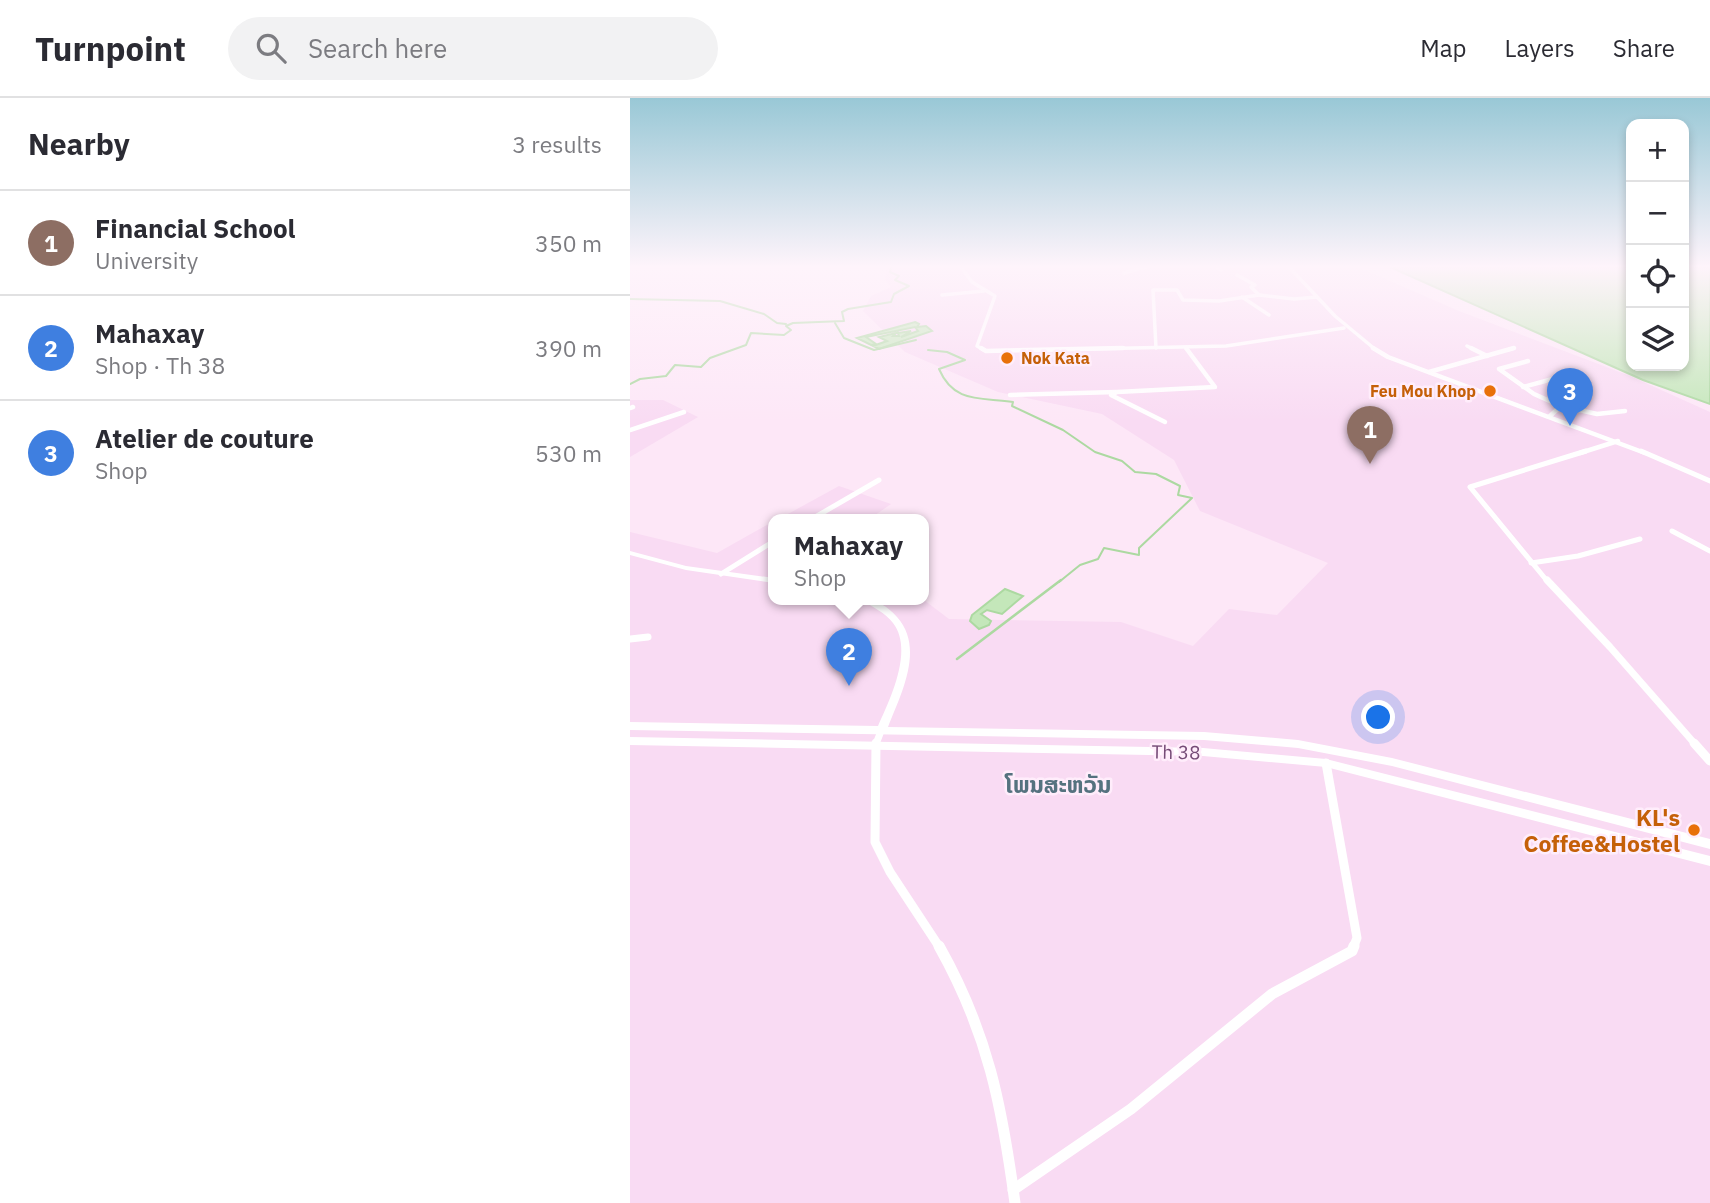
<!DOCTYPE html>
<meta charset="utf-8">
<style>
body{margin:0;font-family:"IBM Plex Sans","Noto Sans Lao",sans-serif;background:#f2f2f3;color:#2b2b33}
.controls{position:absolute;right:21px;top:21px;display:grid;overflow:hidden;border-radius:14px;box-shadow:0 4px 10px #0003}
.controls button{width:63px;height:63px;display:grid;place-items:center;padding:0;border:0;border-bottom:2px solid #e1e1e2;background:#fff;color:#2b2b33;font:35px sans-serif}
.you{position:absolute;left:749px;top:620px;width:24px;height:24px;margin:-18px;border:5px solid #fff;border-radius:50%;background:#1a73e8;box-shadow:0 0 0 10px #1a73e833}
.badge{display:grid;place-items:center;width:46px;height:46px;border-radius:50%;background:#ea580c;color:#fff;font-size:23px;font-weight:700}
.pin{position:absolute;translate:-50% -58px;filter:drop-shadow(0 2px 4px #0008)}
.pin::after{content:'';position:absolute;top:37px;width:24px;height:21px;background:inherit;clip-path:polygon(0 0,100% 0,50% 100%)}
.popup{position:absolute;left:138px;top:416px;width:161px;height:91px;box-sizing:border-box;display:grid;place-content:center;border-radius:14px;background:#fff;filter:drop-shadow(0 2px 5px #0005);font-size:23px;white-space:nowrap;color:#7c7c81}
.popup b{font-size:26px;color:#2b2b33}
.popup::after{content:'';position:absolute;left:50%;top:100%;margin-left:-14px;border:14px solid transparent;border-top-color:#fff}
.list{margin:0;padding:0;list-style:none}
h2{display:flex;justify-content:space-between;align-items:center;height:91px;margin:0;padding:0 28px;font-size:30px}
h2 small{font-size:23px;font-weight:400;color:#7c7c81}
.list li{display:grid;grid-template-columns:46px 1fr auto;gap:21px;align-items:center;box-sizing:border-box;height:105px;padding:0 28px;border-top:2px solid #e1e1e2}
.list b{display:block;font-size:26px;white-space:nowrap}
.list p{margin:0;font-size:23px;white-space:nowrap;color:#7c7c81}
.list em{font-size:23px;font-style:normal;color:#7c7c81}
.icon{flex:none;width:38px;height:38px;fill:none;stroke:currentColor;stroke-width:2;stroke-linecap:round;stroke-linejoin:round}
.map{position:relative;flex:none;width:1080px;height:1105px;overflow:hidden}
header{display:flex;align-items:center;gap:42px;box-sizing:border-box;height:98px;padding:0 35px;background:#fff;border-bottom:2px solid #e1e1e2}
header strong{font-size:33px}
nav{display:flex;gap:38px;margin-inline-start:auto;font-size:24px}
.search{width:490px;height:63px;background:#f2f2f3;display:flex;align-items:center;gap:18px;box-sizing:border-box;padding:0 24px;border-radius:38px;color:#7c7c81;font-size:26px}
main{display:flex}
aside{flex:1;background:#fff}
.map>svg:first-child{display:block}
.residential{fill:#f9dbf3}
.water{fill:#c4e7ba;stroke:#acd9a1;stroke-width:2}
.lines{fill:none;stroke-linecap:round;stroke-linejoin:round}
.stream-far1{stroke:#acd9a1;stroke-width:2}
.stream{stroke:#acd9a1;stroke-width:2.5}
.minor-far5{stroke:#fff;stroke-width:3.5}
.minor-far4{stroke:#fff;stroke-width:4.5}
.minor-far3{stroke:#fff;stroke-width:5}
.minor-far2{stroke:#fff;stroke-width:7}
.minor-far1{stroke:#fff;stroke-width:9}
.minor{stroke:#fff;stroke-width:11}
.tertiary{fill:#fff;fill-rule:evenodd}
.food-dot{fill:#e8710a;stroke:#ffedfb;stroke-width:2.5}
.labels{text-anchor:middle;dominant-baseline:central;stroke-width:5;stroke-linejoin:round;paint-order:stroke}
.far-food-label{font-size:16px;font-weight:bold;fill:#c56008;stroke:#ffedfb;text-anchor:start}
.street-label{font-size:19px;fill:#764b77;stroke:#ffedfb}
.quarter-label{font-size:23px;font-weight:bold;fill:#55727f;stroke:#ffedfb}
.near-food-label{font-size:23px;font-weight:bold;fill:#c56008;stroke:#ffedfb;text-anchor:end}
</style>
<header>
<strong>Turnpoint</strong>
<div class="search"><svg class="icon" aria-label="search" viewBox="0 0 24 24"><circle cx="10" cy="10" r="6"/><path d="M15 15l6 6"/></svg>Search here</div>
<nav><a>Map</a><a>Layers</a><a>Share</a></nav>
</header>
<main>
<aside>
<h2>Nearby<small>3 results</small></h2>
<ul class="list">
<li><span class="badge" style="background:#8d6e63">1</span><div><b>Financial School</b><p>University</p></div><em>350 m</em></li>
<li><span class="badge" style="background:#3f7fe0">2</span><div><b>Mahaxay</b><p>Shop · Th 38</p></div><em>390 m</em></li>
<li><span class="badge" style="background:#3f7fe0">3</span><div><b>Atelier de couture</b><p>Shop</p></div><em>530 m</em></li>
</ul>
</aside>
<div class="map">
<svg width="1080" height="1105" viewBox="0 0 1080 1105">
<rect width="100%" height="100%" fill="#fde7f7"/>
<g class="residential">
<polygon points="257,169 728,169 829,213 1000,278 1080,314 1080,1105 0,1105 0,434 87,455 144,423 144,502 294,502 319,521 491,524 563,548 599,511 647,517 698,465 570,413 544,362 472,316 368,294 275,254 233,213 241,198 261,189 255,182"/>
<polygon points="0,302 33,302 68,319 0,359"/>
<polygon points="209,388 261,406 238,422 147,422"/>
</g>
<g class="water">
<polygon points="760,169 1001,169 1001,268 1054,268 1054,169 1080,169 1080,306 1013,282"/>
<polygon points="285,224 289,226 287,229 296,228 302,233 249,251 243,248 257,243 249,239 266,235 263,238 269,238 268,235 281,233 271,239 288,233 285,229 236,239 246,246 241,247 227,240"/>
<polygon points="375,491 393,498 372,516 357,512 351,516 361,523 359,527 349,531 340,523 342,517"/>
</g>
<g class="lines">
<g class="stream-far1">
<polyline points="0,201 90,203 134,216 147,225 156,226"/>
<polyline points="205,225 214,240 244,252 286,242"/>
<path d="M298 252 317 254 335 262 309 271C324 306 351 299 383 304L382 308 433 332 465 354 492 363 505 374 526 376 550 388 548 397 562 400 509 450V457L474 450 468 461 450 467 429 484"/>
<polyline points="0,286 10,281 36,278 45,267 71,269 80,260 116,247 121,235 154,237 161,232 156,228 163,225 214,223 212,214 218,211 261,204 264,196 279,188 265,182 269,178 260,174 261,169"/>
</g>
<polyline class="stream" points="327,561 431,482"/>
<g class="minor-far5">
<polyline points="331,169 342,184 365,198 347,248 354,252"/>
<polyline points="587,169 591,172"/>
<polyline points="659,169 705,218 746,252"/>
<polyline points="494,175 516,169"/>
<polyline points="607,177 625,187 621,189 629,197"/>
<polyline points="312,197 354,193"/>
<polyline points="612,199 639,217"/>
<polyline points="837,248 845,252"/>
<polyline points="526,250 523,192 547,192 553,202 589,203 629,197 664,201 687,199"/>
<polyline points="409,252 596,248 714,230"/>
<polyline points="877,252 884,250"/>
</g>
<g class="minor-far4">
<polyline points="351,250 356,253 493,250"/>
<polyline points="743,250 758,259 1015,355"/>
<polyline points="841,250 857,258"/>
<polyline points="898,263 869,271 904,296 931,308 920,318"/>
<polyline points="799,274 884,250"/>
<polyline points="893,289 930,279"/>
<polyline points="380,297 486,294"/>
<polyline points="931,308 967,316 995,313"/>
<polyline points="0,310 3,309"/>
<polyline points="535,324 481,297 487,294 585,289 556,250"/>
<polyline points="0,332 54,314"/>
<polyline points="950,355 988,343"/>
</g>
<g class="minor-far3">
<polyline points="1011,353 1080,383"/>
<polyline points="180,422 249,382"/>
<polyline points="1042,433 1080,453"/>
<polyline points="901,465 948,458 1010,441"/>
<polyline points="91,476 144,443"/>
<polyline points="918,484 840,389 956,353"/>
</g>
<g class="minor-far2">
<polyline points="917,482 980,549 1065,646"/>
<polyline points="0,541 18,539"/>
<polyline points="246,646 251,633"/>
</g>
<g class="minor-far1">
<polyline points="246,645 245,744 260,774 310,850"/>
<polyline points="1064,645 1080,663"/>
<polyline points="696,665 727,840 723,850"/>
</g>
<g class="minor">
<path d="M309 848C358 935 372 1008 385 1105"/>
<polyline points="383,1092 501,1011 642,896 722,853 724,848"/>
</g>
<g class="tertiary">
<polygon points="0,453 56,468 144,480 144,485 56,472 0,457"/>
<path d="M233 502C248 502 257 508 267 519 295 550 271 596 258 629L574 634 668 642 762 660 1080 741V751L762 668 668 650 574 642 0 632V624L248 628C260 601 284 552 263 525 255 514 243 510 233 502Z"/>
<polygon points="0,639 573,650 696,661 1080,758 1080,768 696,669 573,658 0,647"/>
</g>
</g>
<linearGradient id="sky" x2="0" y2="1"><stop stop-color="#99c8d6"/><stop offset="0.52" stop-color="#fef4fb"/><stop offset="1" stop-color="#fef4fb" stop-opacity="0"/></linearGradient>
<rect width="1080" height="324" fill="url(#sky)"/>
<g class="food-dot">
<circle cx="377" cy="260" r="7"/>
<circle cx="860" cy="293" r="7"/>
<circle cx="1064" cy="732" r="7"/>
</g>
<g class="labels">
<g class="far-food-label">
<text x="391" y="260">Nok Kata</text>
<text x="846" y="293" text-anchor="end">Feu Mou Khop</text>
</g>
<g class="street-label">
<text transform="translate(546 654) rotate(1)">Th 38</text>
</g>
<g class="quarter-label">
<text x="428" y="686">ໂພນສະຫວັນ</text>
</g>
<g class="near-food-label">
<text x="1050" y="719">KL's<tspan x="1050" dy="26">Coffee&amp;Hostel</tspan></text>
</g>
</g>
</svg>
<div class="controls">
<button>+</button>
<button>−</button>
<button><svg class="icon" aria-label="locate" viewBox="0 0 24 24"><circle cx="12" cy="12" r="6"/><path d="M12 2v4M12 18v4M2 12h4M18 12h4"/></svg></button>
<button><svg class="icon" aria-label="layers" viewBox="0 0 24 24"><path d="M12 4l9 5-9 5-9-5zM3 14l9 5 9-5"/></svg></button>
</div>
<div class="you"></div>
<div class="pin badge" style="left:740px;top:366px;background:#8d6e63">1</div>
<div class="pin badge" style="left:219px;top:588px;background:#3f7fe0">2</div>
<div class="popup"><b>Mahaxay</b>Shop</div>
<div class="pin badge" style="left:940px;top:328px;background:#3f7fe0">3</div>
</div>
</main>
